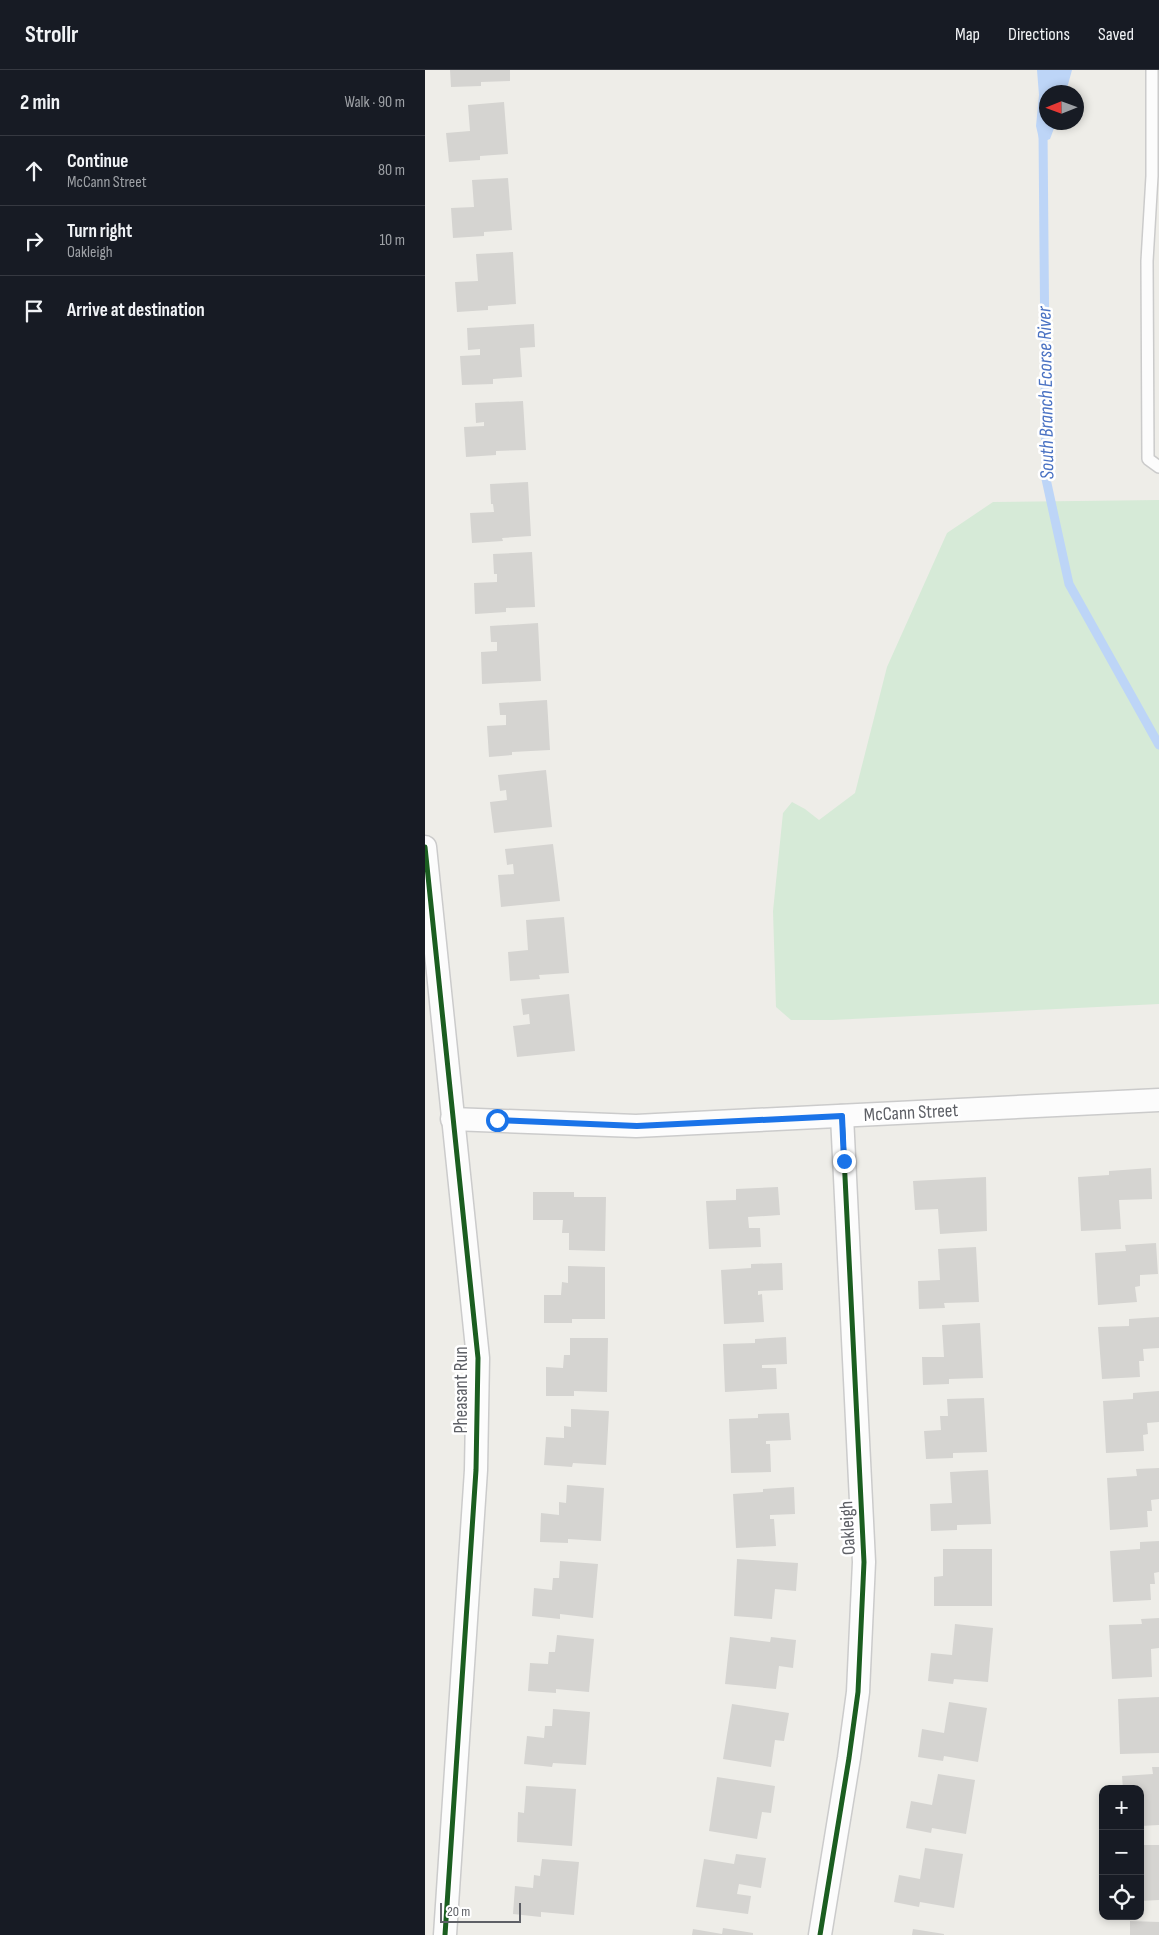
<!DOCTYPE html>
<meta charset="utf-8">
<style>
body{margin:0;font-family:"Sofia Sans Condensed",sans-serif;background:#20242c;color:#f1f3f6}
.controls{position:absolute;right:15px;bottom:15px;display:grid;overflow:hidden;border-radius:10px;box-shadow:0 2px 8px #0003}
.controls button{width:45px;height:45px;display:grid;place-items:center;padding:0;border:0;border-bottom:1px solid #363941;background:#171b24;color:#f1f3f6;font:25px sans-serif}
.compass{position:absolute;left:614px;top:15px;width:45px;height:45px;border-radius:50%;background:#171b24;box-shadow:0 2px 8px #0003;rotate:269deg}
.scale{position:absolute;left:15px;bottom:12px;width:81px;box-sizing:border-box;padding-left:5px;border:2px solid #5e6066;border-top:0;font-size:14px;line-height:18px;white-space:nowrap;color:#5e6066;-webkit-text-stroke:4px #fff;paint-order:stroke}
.stop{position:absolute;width:15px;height:15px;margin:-11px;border:4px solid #1a73e8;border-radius:50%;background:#fff}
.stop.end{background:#1a73e8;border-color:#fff;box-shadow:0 1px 5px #0008}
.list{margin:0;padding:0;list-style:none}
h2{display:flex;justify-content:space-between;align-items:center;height:65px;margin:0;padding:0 20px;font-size:21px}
h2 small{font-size:16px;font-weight:400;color:#9ea1a6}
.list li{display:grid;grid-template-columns:32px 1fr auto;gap:15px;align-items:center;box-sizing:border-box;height:70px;padding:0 20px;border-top:1px solid #363941}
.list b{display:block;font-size:19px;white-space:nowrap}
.list p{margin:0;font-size:16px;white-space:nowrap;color:#9ea1a6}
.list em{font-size:16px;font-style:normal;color:#9ea1a6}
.icon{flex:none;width:28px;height:28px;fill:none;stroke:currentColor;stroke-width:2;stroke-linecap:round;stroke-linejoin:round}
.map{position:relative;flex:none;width:734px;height:1865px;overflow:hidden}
header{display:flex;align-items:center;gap:30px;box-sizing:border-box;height:70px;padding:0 25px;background:#171b24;border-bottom:1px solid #363941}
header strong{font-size:24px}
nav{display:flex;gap:28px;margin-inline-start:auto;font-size:18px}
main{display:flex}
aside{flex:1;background:#171b24}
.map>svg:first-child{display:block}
.green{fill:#d6ead7}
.water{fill:#bdd5f7}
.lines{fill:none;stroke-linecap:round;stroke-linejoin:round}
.stream{stroke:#bdd5f7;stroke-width:9}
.building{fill:#d5d4d1}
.lane-casing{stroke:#cbcbcb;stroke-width:14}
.street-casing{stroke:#cbcbcb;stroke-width:25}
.lane{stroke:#fcfcfc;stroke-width:11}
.street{stroke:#fcfcfc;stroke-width:22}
.cycleway-casing{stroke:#fff;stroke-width:8}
.cycleway{stroke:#1b5e20;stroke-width:5}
.route{stroke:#1a73e8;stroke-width:6}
.labels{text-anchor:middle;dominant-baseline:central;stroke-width:5;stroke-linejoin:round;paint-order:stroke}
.street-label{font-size:19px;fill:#5e6066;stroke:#fff}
.water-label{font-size:20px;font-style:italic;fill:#4a72c3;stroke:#fff}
</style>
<header>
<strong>Strollr</strong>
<nav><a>Map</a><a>Directions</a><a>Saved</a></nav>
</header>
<main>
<aside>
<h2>2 min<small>Walk · 90 m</small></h2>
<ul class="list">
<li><svg class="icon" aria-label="ahead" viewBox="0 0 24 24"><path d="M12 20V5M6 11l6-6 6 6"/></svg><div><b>Continue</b><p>McCann Street</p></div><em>80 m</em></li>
<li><svg class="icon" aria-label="right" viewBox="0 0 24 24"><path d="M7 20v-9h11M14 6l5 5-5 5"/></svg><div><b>Turn right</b><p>Oakleigh</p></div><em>10 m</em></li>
<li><svg class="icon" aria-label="arrive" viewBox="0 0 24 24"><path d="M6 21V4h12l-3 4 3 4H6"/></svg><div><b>Arrive at destination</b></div></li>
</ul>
</aside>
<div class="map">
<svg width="734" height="1865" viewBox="0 0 734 1865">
<rect width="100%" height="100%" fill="#eeede8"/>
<polygon class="green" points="734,430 734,934 407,950 366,950 351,937 348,841 358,743 367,732 380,739 394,750 430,723 462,597 522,463 568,432"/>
<polygon class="water" points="612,0 647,0 641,22 622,22 622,52 631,53 625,69 615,73 611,56 614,25"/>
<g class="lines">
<polyline class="stream" points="618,61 621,409 644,514 734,675"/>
</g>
<g class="building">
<polygon points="25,0 85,0 85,11 56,12 56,16 26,17"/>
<polygon points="79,32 83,84 55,86 55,90 24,92 21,63 45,61 43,35"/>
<polygon points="83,108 87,160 59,162 59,166 28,168 26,138 49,137 47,110"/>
<polygon points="88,182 91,234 63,236 63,240 32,242 30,212 53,211 51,184"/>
<polygon points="109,254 110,277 95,278 97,307 68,309 68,314 37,315 35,286 55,285 55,279 43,280 42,258"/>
<polygon points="98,331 101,380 71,381 71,385 41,387 39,357 59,356 59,352 51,353 50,333"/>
<polygon points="103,412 106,466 77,468 78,471 47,473 45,443 69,442 68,434 66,434 65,414"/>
<polygon points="107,482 110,537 81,538 81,542 50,544 49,513 72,512 72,504 69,504 68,484"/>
<polygon points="113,553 116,611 57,614 56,582 72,581 72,572 66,572 65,556"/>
<polygon points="122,630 125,680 87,682 87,685 64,687 62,656 81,655 81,645 75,645 74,633"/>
<polygon points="121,700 127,757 69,763 65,732 82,730 81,720 75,721 73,705"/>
<polygon points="128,774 135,831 76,837 73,805 89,804 88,794 82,795 80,779"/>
<polygon points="139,847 144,903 114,905 115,909 85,911 83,882 103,880 101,850"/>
<polygon points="144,924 150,981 92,987 88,956 105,954 104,944 98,945 96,929"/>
<polygon points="726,1098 727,1129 694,1130 696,1159 656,1161 653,1107 684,1105 684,1101"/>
<polygon points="561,1107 562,1161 515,1164 513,1139 490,1140 488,1111"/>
<polygon points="353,1117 355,1145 323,1147 324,1158 335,1158 336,1177 284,1179 281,1131 311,1130 311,1119"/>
<polygon points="108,1122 149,1122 149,1127 181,1127 180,1181 144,1180 144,1163 137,1163 138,1150 108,1150"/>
<polygon points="731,1173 733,1204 715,1205 715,1216 710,1217 712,1232 673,1235 670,1183 701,1181 700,1175"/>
<polygon points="551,1177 554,1232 519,1233 520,1238 494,1239 493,1211 515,1210 513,1179"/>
<polygon points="357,1193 358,1220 333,1221 333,1225 337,1224 339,1252 299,1254 296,1200 326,1198 326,1194"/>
<polygon points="143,1196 180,1197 180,1249 147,1249 147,1253 119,1253 119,1225 136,1225 137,1212 143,1213"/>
<polygon points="734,1247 734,1278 718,1279 719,1291 714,1291 715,1307 677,1309 673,1257 704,1256 704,1249"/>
<polygon points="555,1253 558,1308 524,1309 524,1314 498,1315 497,1287 519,1287 517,1255"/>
<polygon points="361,1267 362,1294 337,1295 337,1298 351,1298 352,1319 300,1322 298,1274 330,1273 330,1269"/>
<polygon points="145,1268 183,1268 182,1322 149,1321 149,1326 121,1326 121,1297 138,1298 139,1285 145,1285"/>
<polygon points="734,1321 734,1352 722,1353 723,1364 718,1365 719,1381 681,1383 678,1331 708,1329 708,1323"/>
<polygon points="559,1328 562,1382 528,1383 528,1388 501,1389 499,1361 516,1360 515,1346 523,1346 522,1329"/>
<polygon points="146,1339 184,1341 181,1395 148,1393 147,1397 119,1395 121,1367 139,1368 139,1356 146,1357"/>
<polygon points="364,1343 366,1370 341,1371 341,1374 345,1374 346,1402 306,1403 304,1349 333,1348 333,1344"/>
<polygon points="734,1398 734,1429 726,1430 727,1441 722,1441 723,1457 685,1460 682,1408 712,1406 711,1399"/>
<polygon points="563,1400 566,1454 532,1455 532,1460 506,1461 505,1434 527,1433 525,1402"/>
<polygon points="142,1415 179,1418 176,1471 143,1469 143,1473 115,1472 116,1443 134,1445 134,1432 141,1433"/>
<polygon points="369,1417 370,1444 345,1445 345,1449 349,1449 351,1476 311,1478 308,1424 338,1422 338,1419"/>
<polygon points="734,1471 734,1502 729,1503 730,1514 725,1514 726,1530 688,1532 685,1481 715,1479 715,1472"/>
<polygon points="518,1479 567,1479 567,1536 509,1536 509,1507 518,1506"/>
<polygon points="312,1489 373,1493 371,1521 350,1519 347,1549 309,1546"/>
<polygon points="135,1491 173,1494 168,1548 135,1544 135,1549 107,1546 109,1518 127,1520 128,1508 134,1508"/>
<polygon points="734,1548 734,1578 726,1579 727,1607 687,1609 684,1555 717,1554 716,1549"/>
<polygon points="530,1554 568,1558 563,1612 529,1609 528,1614 503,1611 506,1583 527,1585"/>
<polygon points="132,1565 169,1569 164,1622 131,1619 131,1623 103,1621 105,1593 123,1594 124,1582 130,1582"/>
<polygon points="305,1567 345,1572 346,1567 371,1570 368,1598 354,1596 351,1619 300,1614"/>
<polygon points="734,1627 734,1683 695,1684 693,1629"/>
<polygon points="524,1632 562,1638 553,1692 519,1686 518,1691 493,1687 497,1659 519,1663"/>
<polygon points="307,1634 364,1643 359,1671 350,1670 346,1697 298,1689"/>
<polygon points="128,1639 165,1642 161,1695 128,1693 127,1697 99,1694 102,1666 119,1668 120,1656 127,1656"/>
<polygon points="727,1697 734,1697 734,1755 715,1756 715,1719 698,1719 697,1706 728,1704"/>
<polygon points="513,1704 550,1710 541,1764 507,1758 506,1763 481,1758 486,1731 507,1735"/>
<polygon points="292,1707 350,1716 346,1743 337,1742 332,1769 284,1761"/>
<polygon points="101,1716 151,1719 147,1776 92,1772 93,1742 99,1743"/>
<polygon points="715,1775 734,1775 734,1830 715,1831"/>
<polygon points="500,1778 538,1784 529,1838 495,1832 494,1837 469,1832 474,1805 495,1809"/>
<polygon points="311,1784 341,1788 336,1818 314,1814 312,1824 326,1826 323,1844 271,1837 279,1789 309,1794"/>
<polygon points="117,1789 154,1792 149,1845 116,1842 116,1847 88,1844 90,1816 108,1818 109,1805 115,1806"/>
<polygon points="705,1851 734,1852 734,1865 705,1865"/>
<polygon points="298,1858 328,1863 328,1865 267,1865 268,1859 297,1864"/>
<polygon points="488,1859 519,1864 519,1865 487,1865"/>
</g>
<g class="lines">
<defs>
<polyline id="lane" points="727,0 727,106 722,191 723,389 734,397"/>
<g id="street">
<polyline points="0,777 53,1288 51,1400 20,1865"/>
<polyline points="27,1049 211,1056 734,1030"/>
<polyline points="395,1865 424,1688 433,1622 439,1492 417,1046"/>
</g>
</defs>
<use href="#lane" class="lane-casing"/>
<use href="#street" class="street-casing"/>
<use href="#lane" class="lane"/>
<use href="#street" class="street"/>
<defs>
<g id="cycleway">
<polyline points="0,777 53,1288 51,1400 20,1865"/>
<polyline points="395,1865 424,1688 433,1622 439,1492 417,1046"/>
</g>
</defs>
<use href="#cycleway" class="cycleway-casing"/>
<use href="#cycleway" class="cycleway"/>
</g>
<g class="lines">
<polyline class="route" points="72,1050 212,1056 417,1046 419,1091"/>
</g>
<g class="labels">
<g class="street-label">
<text transform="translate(486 1043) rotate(-3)">McCann Street</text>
<text transform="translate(36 1320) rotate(-90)">Pheasant Run</text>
<text transform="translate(423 1458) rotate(-93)">Oakleigh</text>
</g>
<g class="water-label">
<text transform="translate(621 323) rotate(-91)">South Branch Ecorse River</text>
</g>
</g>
</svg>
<div class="controls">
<button>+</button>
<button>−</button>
<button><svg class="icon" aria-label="locate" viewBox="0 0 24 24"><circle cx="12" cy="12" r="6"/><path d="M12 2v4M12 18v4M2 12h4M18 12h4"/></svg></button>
</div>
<svg class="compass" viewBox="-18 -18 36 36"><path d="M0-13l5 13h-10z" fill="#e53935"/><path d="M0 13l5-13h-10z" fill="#9ea1a6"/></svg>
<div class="scale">20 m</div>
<div class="stop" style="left:72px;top:1050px"></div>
<div class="stop end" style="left:419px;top:1091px"></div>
</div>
</main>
